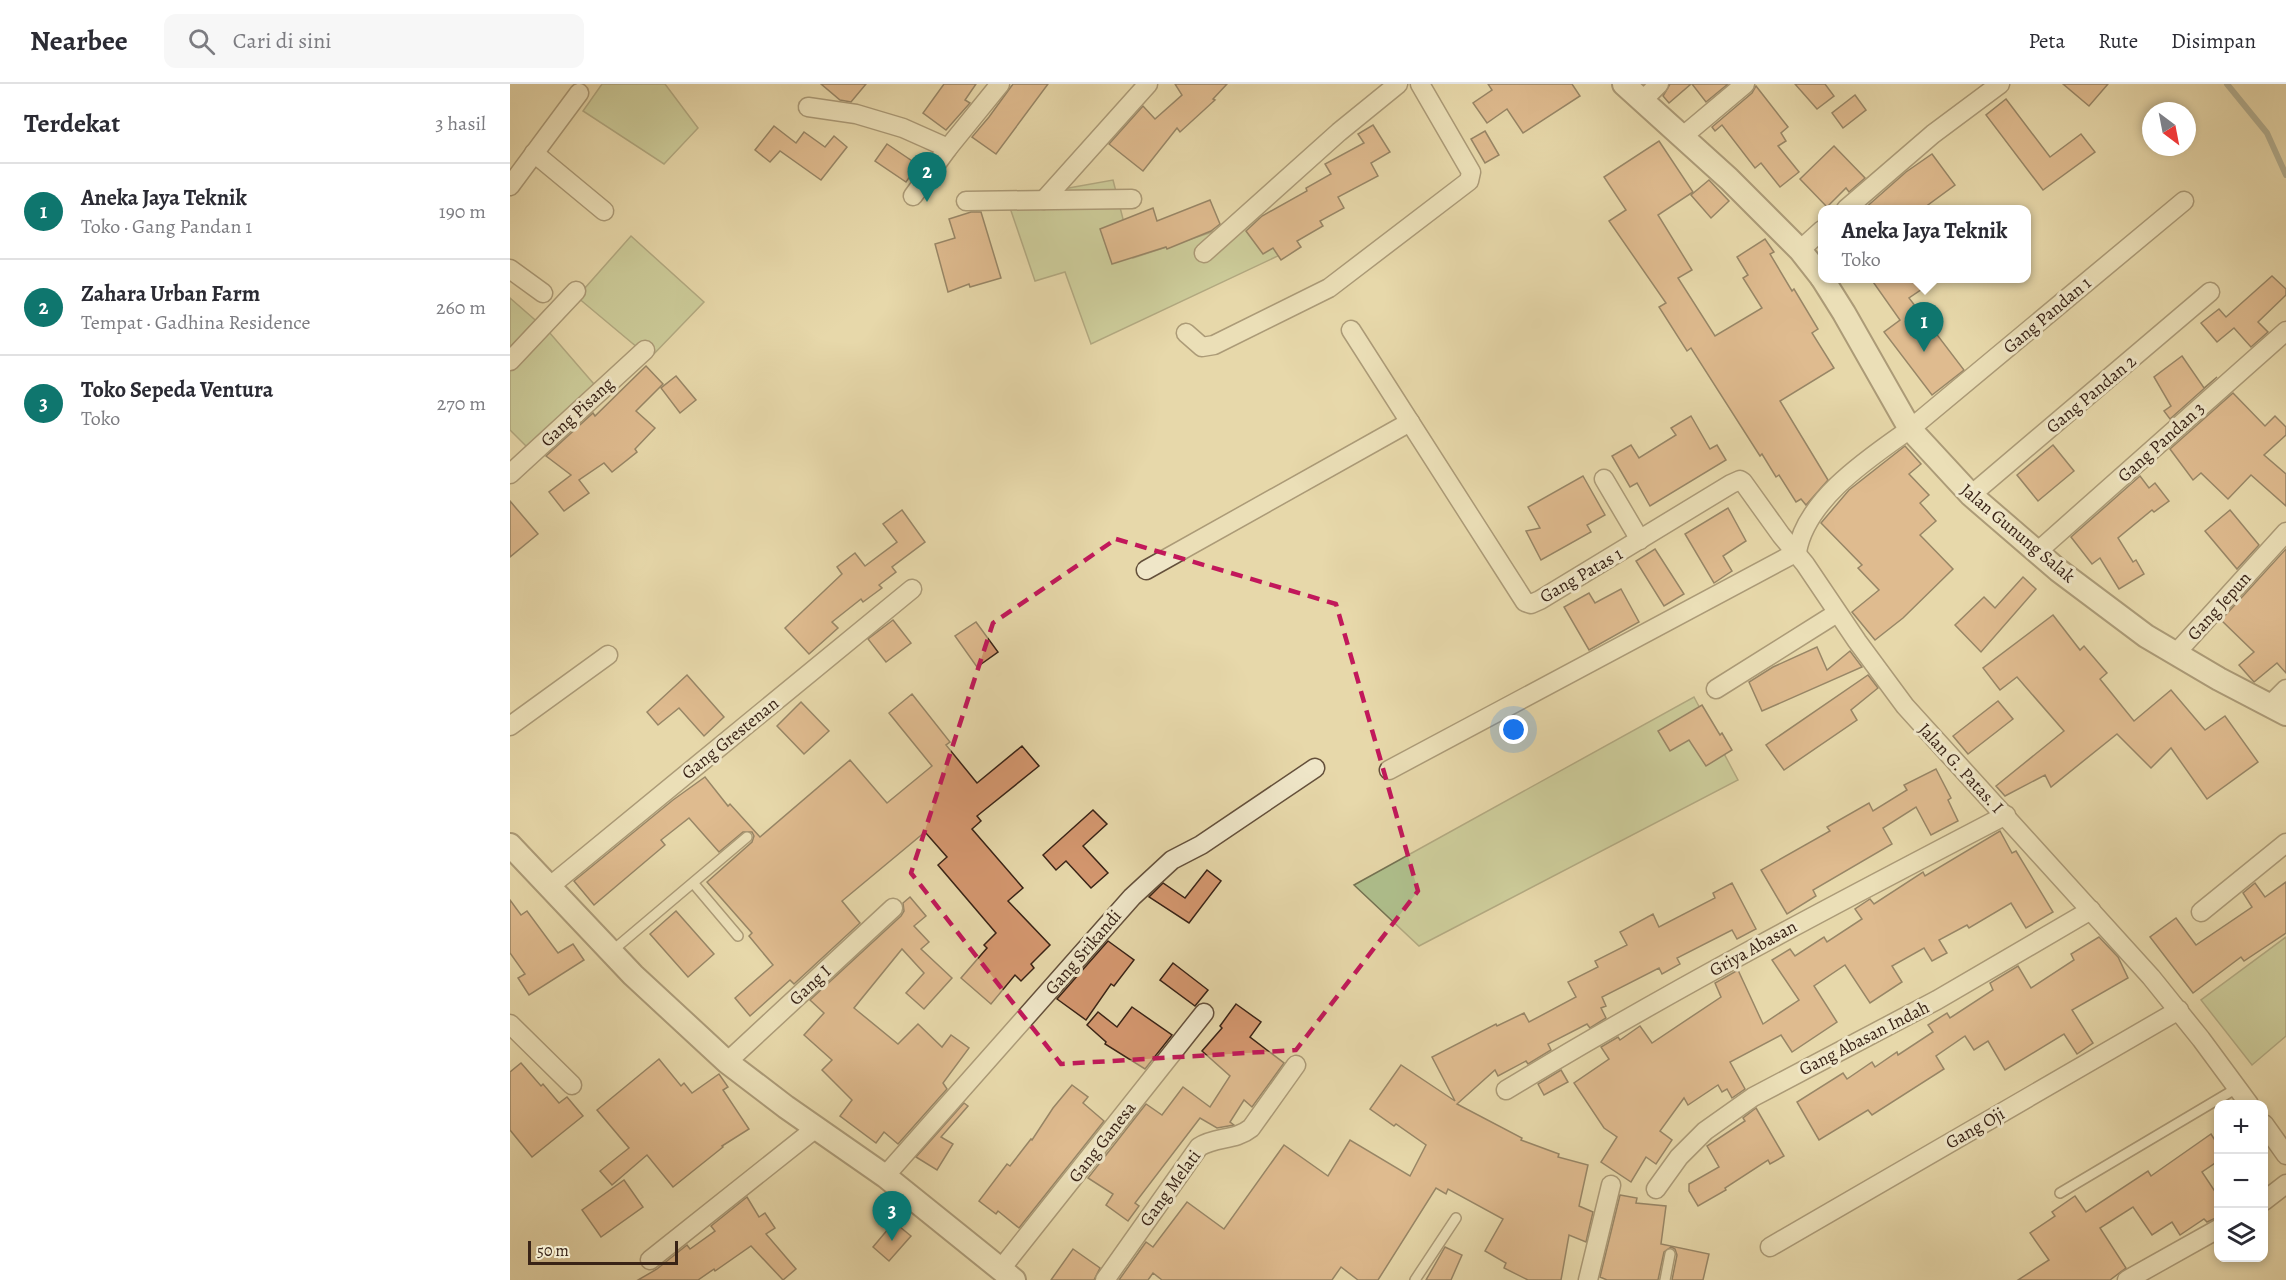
<!DOCTYPE html>
<html lang="id">
<meta charset="utf-8">
<style>
body{margin:0;font-family:Alegreya,serif;background:#f7f7f7;color:#2b2b33}
.controls{position:absolute;right:18px;bottom:18px;display:grid;overflow:hidden;border-radius:12px;box-shadow:0 3px 9px #0003}
.controls button{width:54px;height:54px;display:grid;place-items:center;padding:0;border:0;border-bottom:2px solid #e1e1e2;background:#fff;color:#2b2b33;font:30px sans-serif}
.compass{position:absolute;left:1632px;top:18px;width:54px;height:54px;border-radius:50%;background:#fff;box-shadow:0 3px 9px #0003;rotate:148deg}
.scale{position:absolute;left:18px;bottom:15px;width:150px;box-sizing:border-box;padding-left:6px;border:3px solid #392316;border-top:0;font-size:16px;line-height:21px;white-space:nowrap;color:#392316;-webkit-text-stroke:4px #efe6c8;paint-order:stroke}
.you{position:absolute;left:1004px;top:646px;width:21px;height:21px;margin:-15px;border:4px solid #fff;border-radius:50%;background:#1a73e8;box-shadow:0 0 0 9px #1a73e833}
.badge{display:grid;place-items:center;width:39px;height:39px;border-radius:50%;background:#0f766e;color:#fff;font-size:20px;font-weight:700}
.pin{position:absolute;translate:-50% -50px;filter:drop-shadow(0 2px 3px #0008)}
.pin::after{content:'';position:absolute;top:32px;width:21px;height:18px;background:inherit;clip-path:polygon(0 0,100% 0,50% 100%)}
.popup{position:absolute;left:1308px;top:121px;width:213px;height:78px;box-sizing:border-box;display:grid;place-content:center;border-radius:12px;background:#fff;filter:drop-shadow(0 2px 4px #0005);font-size:20px;white-space:nowrap;color:#7c7c81}
.popup b{font-size:22px;color:#2b2b33}
.popup::after{content:'';position:absolute;left:50%;top:100%;margin-left:-12px;border:12px solid transparent;border-top-color:#fff}
.list{margin:0;padding:0;list-style:none}
h2{display:flex;justify-content:space-between;align-items:center;height:78px;margin:0;padding:0 24px;font-size:26px}
h2 small{font-size:20px;font-weight:400;color:#7c7c81}
.list li{display:grid;grid-template-columns:39px 1fr auto;gap:18px;align-items:center;box-sizing:border-box;height:96px;padding:0 24px;border-top:2px solid #e1e1e2}
.list b{display:block;font-size:22px;white-space:nowrap}
.list p{margin:0;font-size:20px;white-space:nowrap;color:#7c7c81}
.list em{font-size:20px;font-style:normal;color:#7c7c81}
.icon{flex:none;width:33px;height:33px;fill:none;stroke:currentColor;stroke-width:2;stroke-linecap:round;stroke-linejoin:round}
.map{position:relative;flex:none;width:1776px;height:1196px;overflow:hidden}
header{display:flex;align-items:center;gap:36px;box-sizing:border-box;height:84px;padding:0 30px;background:#fff;border-bottom:2px solid #e1e1e2}
header strong{font-size:28px}
nav{display:flex;gap:33px;margin-inline-start:auto;font-size:21px}
.search{width:420px;height:54px;background:#f7f7f7;display:flex;align-items:center;gap:15px;box-sizing:border-box;padding:0 21px;border-radius:12px;color:#7c7c81;font-size:22px}
main{display:flex}
aside{flex:1;background:#fff}
.map>svg:first-child{display:block}
.green{fill:#afc08d;stroke:#747252;stroke-width:1.5}
.lines{fill:none;stroke-linecap:round;stroke-linejoin:round}
.stream{stroke:#737c74;stroke-width:6}
.building{fill:#d4976f;stroke:#392316;stroke-width:1.5}
.service-casing{stroke:#64503b;stroke-width:12}
.minor-casing{stroke:#64503b;stroke-width:21}
.tertiary-casing{stroke:#64503b;stroke-width:26}
.service{stroke:#efe6c8;stroke-width:9}
.minor{stroke:#efe6c8;stroke-width:18}
.tertiary{stroke:#efe6c8;stroke-width:22}
.marked{fill:none;stroke:#c2185b;stroke-width:4.5;stroke-dasharray:12 8;stroke-linejoin:round}
.labels{text-anchor:middle;dominant-baseline:central;stroke-width:6;stroke-linejoin:round;paint-order:stroke}
.street-label{font-size:18px;fill:#392316;stroke:#efe6c8}
</style>
<header>
<strong>Nearbee</strong>
<div class="search"><svg class="icon" aria-label="search" viewBox="0 0 24 24"><circle cx="10" cy="10" r="6"/><path d="M15 15l6 6"/></svg>Cari di sini</div>
<nav><a>Peta</a><a>Rute</a><a>Disimpan</a></nav>
</header>
<main>
<aside>
<h2>Terdekat<small>3 hasil</small></h2>
<ul class="list">
<li><span class="badge">1</span><div><b>Aneka Jaya Teknik</b><p>Toko · Gang Pandan 1</p></div><em>190 m</em></li>
<li><span class="badge">2</span><div><b>Zahara Urban Farm</b><p>Tempat · Gadhina Residence</p></div><em>260 m</em></li>
<li><span class="badge">3</span><div><b>Toko Sepeda Ventura</b><p>Toko</p></div><em>270 m</em></li>
</ul>
</aside>
<div class="map">
<svg width="1776" height="1196" viewBox="0 0 1776 1196">
<rect width="100%" height="100%" fill="#e7d8aa"/>
<filter id="stains"><feTurbulence type="fractalNoise" baseFrequency=".00333" numOctaves="4"/><feColorMatrix values="0 0 0 0 .2 0 0 0 0 .09 0 0 0 0 .02 0 0 0 .5 -.17"/></filter>
<radialGradient id="worn" r=".72"><stop offset=".6" stop-color="#630" stop-opacity="0"/><stop offset="1" stop-color="#630" stop-opacity=".3"/></radialGradient>
<g class="green">
<polygon points="92,0 155,0 188,44 154,80 73,27"/>
<polygon points="603,96 623,174 748,133 772,170 581,260 555,188 525,197 497,115"/>
<polygon points="121,152 194,218 140,274 67,213"/>
<polygon points="0,214 39,248 96,314 28,374 0,346"/>
<polygon points="1184,613 1228,696 909,862 844,801"/>
<polygon points="1776,853 1776,952 1742,981 1691,916"/>
</g>
<g class="lines">
<polyline class="stream" points="1717,0 1757,49 1776,91"/>
</g>
<g class="building">
<polygon points="311,0 356,0 341,18 330,16"/>
<polygon points="434,0 466,0 455,16 460,19 436,46 413,29"/>
<polygon points="503,0 538,0 486,70 462,53 479,33"/>
<polygon points="665,0 717,0 703,15 705,16 670,48 667,44 633,87 599,60 633,22 645,35 672,11"/>
<polygon points="978,0 1062,0 1070,12 1013,49 997,25 977,39 963,19 982,6"/>
<polygon points="1160,0 1181,0 1159,19 1153,12"/>
<polygon points="1182,0 1218,0 1196,18"/>
<polygon points="1285,0 1315,0 1324,12 1307,25"/>
<polygon points="1553,0 1598,0 1579,22"/>
<polygon points="1246,2 1278,43 1271,49 1276,57 1268,62 1289,88 1270,103 1251,79 1245,84 1212,41 1205,47 1202,43 1242,9"/>
<polygon points="1345,11 1356,26 1333,44 1322,29"/>
<polygon points="1496,15 1540,73 1571,50 1585,68 1533,106 1476,31"/>
<polygon points="863,41 880,68 861,79 868,92 828,113 834,124 810,137 813,142 787,157 791,163 771,176 763,164 753,170 736,147 752,132 797,107 796,104 821,90 815,80 854,59 848,50"/>
<polygon points="264,42 286,59 294,48 315,63 324,52 337,63 311,96 270,67 260,78 245,66"/>
<polygon points="975,47 989,71 975,79 961,55"/>
<polygon points="1149,57 1183,108 1148,131 1182,186 1168,194 1205,252 1252,224 1233,194 1238,191 1227,173 1255,155 1264,168 1260,170 1282,207 1284,205 1308,245 1302,249 1324,284 1270,317 1318,396 1296,421 1291,415 1286,418 1269,391 1266,393 1252,370 1250,372 1181,264 1177,267 1149,223 1156,219 1099,137 1116,126 1094,93"/>
<polygon points="377,60 408,81 396,98 365,77"/>
<polygon points="1324,62 1355,94 1339,108 1336,104 1317,123 1290,95"/>
<polygon points="1422,70 1445,101 1411,126 1353,126 1396,88"/>
<polygon points="1199,96 1219,117 1201,134 1181,111"/>
<polygon points="700,116 710,140 701,147 657,165 656,163 602,180 590,145 643,124 647,137"/>
<polygon points="461,128 471,128 491,194 460,203 459,200 438,208 425,160 445,154 439,135"/>
<polygon points="1762,192 1776,205 1776,211 1748,238 1758,248 1741,263 1724,244 1707,258 1691,239 1709,225 1716,233"/>
<polygon points="1361,195 1427,195 1399,214 1454,286 1422,311 1374,248 1390,236"/>
<polygon points="1672,272 1694,304 1707,293 1660,335 1654,327 1661,322 1644,293"/>
<polygon points="136,282 153,300 126,327 145,344 125,365 127,368 102,388 94,379 69,396 79,409 54,427 39,408 61,391 36,372 83,329 85,332"/>
<polygon points="166,292 186,316 170,329 151,304"/>
<polygon points="1723,309 1755,342 1765,332 1776,343 1776,351 1754,371 1776,390 1776,422 1741,391 1718,415 1691,389 1683,396 1660,365"/>
<polygon points="1181,332 1200,365 1207,361 1216,376 1140,422 1127,399 1120,403 1102,372 1121,361 1129,374 1166,351 1161,344"/>
<polygon points="1543,361 1564,387 1528,417 1507,391"/>
<polygon points="1395,362 1411,380 1399,390 1419,411 1410,419 1426,437 1410,451 1443,485 1393,534 1365,556 1342,528 1369,506 1348,484 1352,481 1311,439 1339,406"/>
<polygon points="1073,392 1095,431 1077,441 1081,448 1031,476 1016,447 1030,444 1018,423"/>
<polygon points="1630,392 1639,404 1645,399 1659,417 1644,428 1642,426 1608,454 1623,478 1626,476 1634,490 1609,505 1590,474 1582,480 1561,453"/>
<polygon points="0,417 28,450 0,473"/>
<polygon points="1218,424 1236,457 1213,472 1222,487 1204,499 1175,450"/>
<polygon points="392,426 415,458 382,483 386,488 369,501 372,504 353,518 351,515 322,538 328,544 299,570 275,544 332,490 327,483 345,469 355,482 387,458 373,440"/>
<polygon points="1720,426 1749,461 1727,485 1695,447"/>
<polygon points="1145,465 1174,510 1154,522 1126,477"/>
<polygon points="1776,465 1776,589 1767,579 1744,598 1729,581 1744,568 1711,536"/>
<polygon points="1513,493 1526,505 1471,568 1445,541 1474,513 1485,524"/>
<polygon points="1111,505 1129,538 1079,566 1054,523 1079,509 1085,519"/>
<polygon points="1543,531 1570,566 1574,562 1597,589 1590,595 1624,637 1661,606 1695,646 1715,632 1748,678 1697,715 1661,664 1641,684 1607,650 1541,703 1535,691 1495,712 1486,702 1554,647 1507,593 1490,606 1473,584"/>
<polygon points="383,536 401,559 376,578 358,555"/>
<polygon points="466,538 488,568 467,583 445,552"/>
<polygon points="1307,563 1317,586 1340,567 1352,583 1252,627 1239,598 1263,583"/>
<polygon points="177,591 214,633 194,652 169,624 148,641 137,628"/>
<polygon points="1358,591 1368,604 1341,626 1347,636 1274,686 1256,661"/>
<polygon points="402,610 440,658 436,661 467,699 512,662 529,682 467,732 471,737 462,745 513,804 498,817 540,861 521,880 524,884 511,897 505,891 481,920 451,894 477,864 474,861 486,849 428,781 437,773 415,748 332,817 350,839 284,900 280,896 240,932 225,914 263,881 239,852 242,849 197,798 242,758 244,752 242,748 233,748 209,768 179,734 151,756 155,761 84,821 64,797 163,716 195,693 218,722 220,720 250,753 340,676 377,719 422,682 379,629"/>
<polygon points="1488,617 1503,635 1458,670 1443,652"/>
<polygon points="291,618 319,647 294,670 267,642"/>
<polygon points="1192,621 1210,651 1212,649 1222,666 1196,682 1179,656 1160,667 1148,647"/>
<polygon points="1426,685 1441,714 1438,716 1448,737 1421,751 1406,723 1373,744 1382,760 1303,806 1306,812 1277,830 1251,786 1320,747 1317,743 1359,719 1363,727 1397,706 1394,701"/>
<polygon points="583,726 597,740 573,762 598,789 581,804 556,777 546,786 533,771"/>
<polygon points="1490,747 1502,769 1506,767 1543,828 1516,844 1501,819 1459,844 1457,841 1429,856 1437,869 1422,877 1414,864 1382,882 1392,898 1360,919 1335,881 1304,902 1327,938 1282,968 1271,951 1220,978 1235,1005 1222,1014 1217,1005 1212,1008 1208,1001 1178,1021 1174,1014 1150,1047 1162,1056 1146,1080 1136,1073 1121,1098 1091,1078 1107,1053 1094,1044 1064,999 1099,975 1091,963 1108,953 1110,956 1130,942 1142,959 1211,913 1205,899 1228,886 1253,940 1289,916 1262,876 1280,865 1285,872 1314,853 1317,858 1352,835 1345,825 1360,815 1364,820 1413,788 1415,792"/>
<polygon points="697,786 711,797 679,839 639,813 653,799 675,814"/>
<polygon points="1776,798 1776,849 1734,877 1731,873 1683,909 1640,853 1666,834 1686,861 1742,823 1733,809 1745,799 1755,813"/>
<polygon points="1222,799 1246,845 1227,855 1222,846 1167,874 1170,880 1152,890 1149,884 1092,913 1096,922 1091,924 1096,934 1080,944 1077,940 1038,960 1041,966 1018,980 1016,977 988,992 985,986 947,1020 1012,1054 1011,1056 1049,1070 1048,1073 1078,1081 1069,1122 1083,1128 1076,1158 1059,1151 1051,1196 1018,1196 994,1184 996,1179 975,1167 993,1135 938,1105 936,1110 926,1104 868,1196 848,1196 831,1183 822,1196 652,1196 643,1189 638,1196 609,1196 636,1158 643,1163 677,1118 714,1145 774,1061 818,1092 840,1056 900,1092 916,1061 886,1040 884,1042 860,1025 891,981 945,1017 922,973 986,940 987,942 1014,929 1019,938 1066,913 1058,898 1088,883 1085,877 1117,861 1110,848 1143,830 1149,843 1205,814 1203,809"/>
<polygon points="400,813 416,832 404,842 419,858 411,865 442,894 414,925 396,909 414,889 392,865 344,924 388,960 408,940 432,963 441,951 459,964 433,999 437,1005 388,1060 374,1048 366,1059 330,1032 342,1016 312,986 322,976 294,951 314,929 300,916 391,832 394,827 393,819"/>
<polygon points="0,816 11,831 17,827 48,869 63,860 74,876 19,911 8,894 15,890 0,869"/>
<polygon points="166,827 204,870 178,893 140,850"/>
<polygon points="1589,853 1608,873 1618,894 1562,926 1583,959 1567,970 1554,950 1495,986 1478,957 1464,966 1455,952 1426,972 1434,985 1362,1031 1358,1026 1309,1056 1287,1018 1333,989 1337,995 1362,978 1365,983 1387,968 1388,971 1423,948 1418,941 1437,929 1440,934 1483,906 1480,899 1508,882 1521,904 1564,876 1561,870"/>
<polygon points="598,857 624,876 604,902 601,900 576,936 547,915"/>
<polygon points="663,879 698,906 685,922 650,896"/>
<polygon points="726,920 751,938 740,953 774,979 742,1023 734,1016 720,1038 724,1041 707,1044 690,1034 625,1119 629,1122 618,1137 596,1121 603,1110 578,1094 636,1020 652,1031 673,1003 700,1023 720,992 692,967 712,944 710,942"/>
<polygon points="622,923 662,951 635,985 595,960 596,958 577,941 588,928 607,943"/>
<polygon points="149,975 171,1002 174,999 182,1009 209,990 218,1003 213,1006 239,1045 212,1062 213,1063 163,1103 137,1071 102,1101 90,1087 119,1064 87,1026"/>
<polygon points="11,979 31,1002 33,1000 49,1019 57,1013 73,1032 22,1073 0,1046 0,988"/>
<polygon points="1051,986 1058,998 1034,1011 1028,1000"/>
<polygon points="562,1001 578,1013 573,1019 594,1037 509,1144 488,1127 486,1130 469,1117 497,1080 500,1082 521,1055 522,1056 543,1024"/>
<polygon points="454,1019 458,1022 431,1053 443,1060 427,1086 406,1073"/>
<polygon points="1246,1024 1274,1072 1260,1080 1258,1076 1215,1104 1216,1106 1188,1122 1179,1107 1179,1100 1209,1083 1197,1062 1235,1037 1233,1034"/>
<polygon points="1701,1050 1708,1061 1708,1077 1692,1088 1708,1112 1708,1133 1697,1138 1694,1135 1670,1151 1662,1138 1642,1151 1623,1123 1590,1144 1616,1184 1600,1196 1508,1196 1539,1176 1520,1149 1545,1132 1542,1128 1565,1112 1576,1128 1638,1087 1641,1092"/>
<polygon points="114,1096 133,1123 91,1153 72,1126"/>
<polygon points="1110,1111 1127,1114 1126,1119 1156,1122 1151,1160 1199,1170 1193,1196 1162,1196 1167,1171 1165,1165 1161,1163 1154,1168 1148,1196 1097,1196 1090,1193"/>
<polygon points="237,1113 249,1133 255,1129 265,1144 256,1150 286,1185 273,1196 241,1162 205,1187 204,1185 188,1196 128,1196 147,1185 177,1161 180,1165 205,1147 201,1142"/>
<polygon points="384,1138 401,1152 379,1177 363,1163"/>
<polygon points="935,1163 952,1171 941,1196 916,1196"/>
<polygon points="563,1165 590,1184 584,1196 541,1196"/>
</g>
<g class="lines">
<defs>
<g id="service">
<polyline points="184,800 228,852"/>
<polyline points="102,867 237,753"/>
<polyline points="1550,1109 1727,1004"/>
<polyline points="905,1196 946,1134"/>
<polyline points="1155,1196 1160,1170"/>
</g>
<g id="minor">
<polyline points="1132,17 1149,0"/>
<polyline points="298,23 346,30 393,44 438,64"/>
<polyline points="1172,53 1235,0"/>
<polyline points="24,69 94,127"/>
<polyline points="0,102 69,9"/>
<polyline points="403,112 438,64 490,0"/>
<polyline points="534,116 638,0"/>
<polyline points="456,117 622,115"/>
<polyline points="1336,125 1423,50 1490,0"/>
<polyline points="1290,166 1312,146"/>
<polyline points="694,169 829,48 888,0"/>
<polyline points="0,185 33,209"/>
<polyline points="841,246 1015,518 1021,520 1030,516 1221,400 1230,396 1233,398 1271,451 1295,480 1347,557 1395,622 1641,893 1691,955 1739,1020"/>
<polyline points="676,249 692,263 704,261 819,204 959,97 961,88 910,0"/>
<polyline points="0,277 66,207"/>
<polyline points="0,390 135,266"/>
<polyline points="1094,395 1130,456"/>
<polyline points="1461,411 1700,208"/>
<path d="M1287 468C1296 415 1359 374 1400 345L1674 117"/>
<polyline points="1527,468 1776,247"/>
<polyline points="636,486 900,338"/>
<polyline points="1667,568 1776,448"/>
<polyline points="1206,605 1327,529"/>
<polyline points="1760,621 1776,605"/>
<polyline points="0,642 98,571"/>
<polyline points="879,686 1287,468"/>
<polyline points="39,803 402,505"/>
<polyline points="1691,828 1776,759"/>
<polyline points="0,940 62,1001"/>
<polyline points="217,978 383,824"/>
<path d="M996 1006C1159 907 1327 819 1496 731"/>
<polyline points="1754,1040 1776,1071"/>
<polyline points="375,1092 622,813 662,776 691,761 805,684"/>
<polyline points="1146,1105 1169,1073 1195,1047 1243,1013 1427,916 1581,826"/>
<polyline points="1754,1117 1776,1100"/>
<polyline points="1260,1163 1669,926"/>
<polyline points="140,1176 306,1044"/>
<polyline points="490,1186 694,929"/>
<path d="M595 1196 689 1063C706 1052 725 1057 741 1044L786 981"/>
<polyline points="1078,1196 1101,1101"/>
<polyline points="1617,1196 1708,1145"/>
</g>
<g id="tertiary">
<polyline points="1114,0 1219,95 1290,166 1312,194"/>
<polyline points="1312,194 1334,229 1400,345 1461,411 1548,486 1636,552 1709,595 1776,630"/>
<polyline points="0,761 123,891 217,978 276,1023 375,1092 504,1196"/>
</g>
</defs>
<use href="#service" class="service-casing"/>
<use href="#minor" class="minor-casing"/>
<use href="#tertiary" class="tertiary-casing"/>
<use href="#service" class="service"/>
<use href="#minor" class="minor"/>
<use href="#tertiary" class="tertiary"/>
</g>
<path d="M0 0H1776V1196H0ZM606 455 826 520 908 807 786 966 551 980 401 789 483 539Z" fill="#e7d8aa" fill-opacity=".55" fill-rule="evenodd"/>
<path class="marked" d="M606 455 826 520 908 807 786 966 551 980 401 789 483 539Z"/>
<g class="labels">
<g class="street-label">
<text transform="translate(1537 231) rotate(-40)">Gang Pandan 1</text>
<text transform="translate(1581 310) rotate(-40)">Gang Pandan 2</text>
<text transform="translate(67 328) rotate(-43)">Gang Pisang</text>
<text transform="translate(1651 358) rotate(-42)">Gang Pandan 3</text>
<text transform="translate(1508 449) rotate(40)">Jalan Gunung Salak</text>
<text transform="translate(1071 491) rotate(-30)">Gang Patas 1</text>
<text transform="translate(1709 522) rotate(-48)">Gang Jepun</text>
<text transform="translate(220 654) rotate(-39)">Gang Grestenan</text>
<text transform="translate(1451 684) rotate(47)">Jalan G. Patas. I</text>
<text transform="translate(1243 864) rotate(-29)">Griya Abasan</text>
<text transform="translate(573 868) rotate(-49)">Gang Srikandi</text>
<text transform="translate(300 901) rotate(-43)">Gang I</text>
<text transform="translate(1354 954) rotate(-27)">Gang Abasan Indah</text>
<text transform="translate(1465 1044) rotate(-30)">Gang Oji</text>
<text transform="translate(592 1058) rotate(-52)">Gang Ganesa</text>
<text transform="translate(660 1104) rotate(-54)">Gang Melati</text>
</g>
</g>
<rect width="100%" height="100%" filter="url(#stains)"/>
<rect width="100%" height="100%" fill="url(#worn)"/>
</svg>
<div class="controls">
<button>+</button>
<button>−</button>
<button><svg class="icon" aria-label="layers" viewBox="0 0 24 24"><path d="M12 4l9 5-9 5-9-5zM3 14l9 5 9-5"/></svg></button>
</div>
<svg class="compass" viewBox="-18 -18 36 36"><path d="M0-13l5 13h-10z" fill="#e53935"/><path d="M0 13l5-13h-10z" fill="#7c7c81"/></svg>
<div class="scale">50 m</div>
<div class="you"></div>
<div class="pin badge" style="left:1414px;top:268px">1</div>
<div class="popup"><b>Aneka Jaya Teknik</b>Toko</div>
<div class="pin badge" style="left:417px;top:118px">2</div>
<div class="pin badge" style="left:382px;top:1157px">3</div>
</div>
</main>
